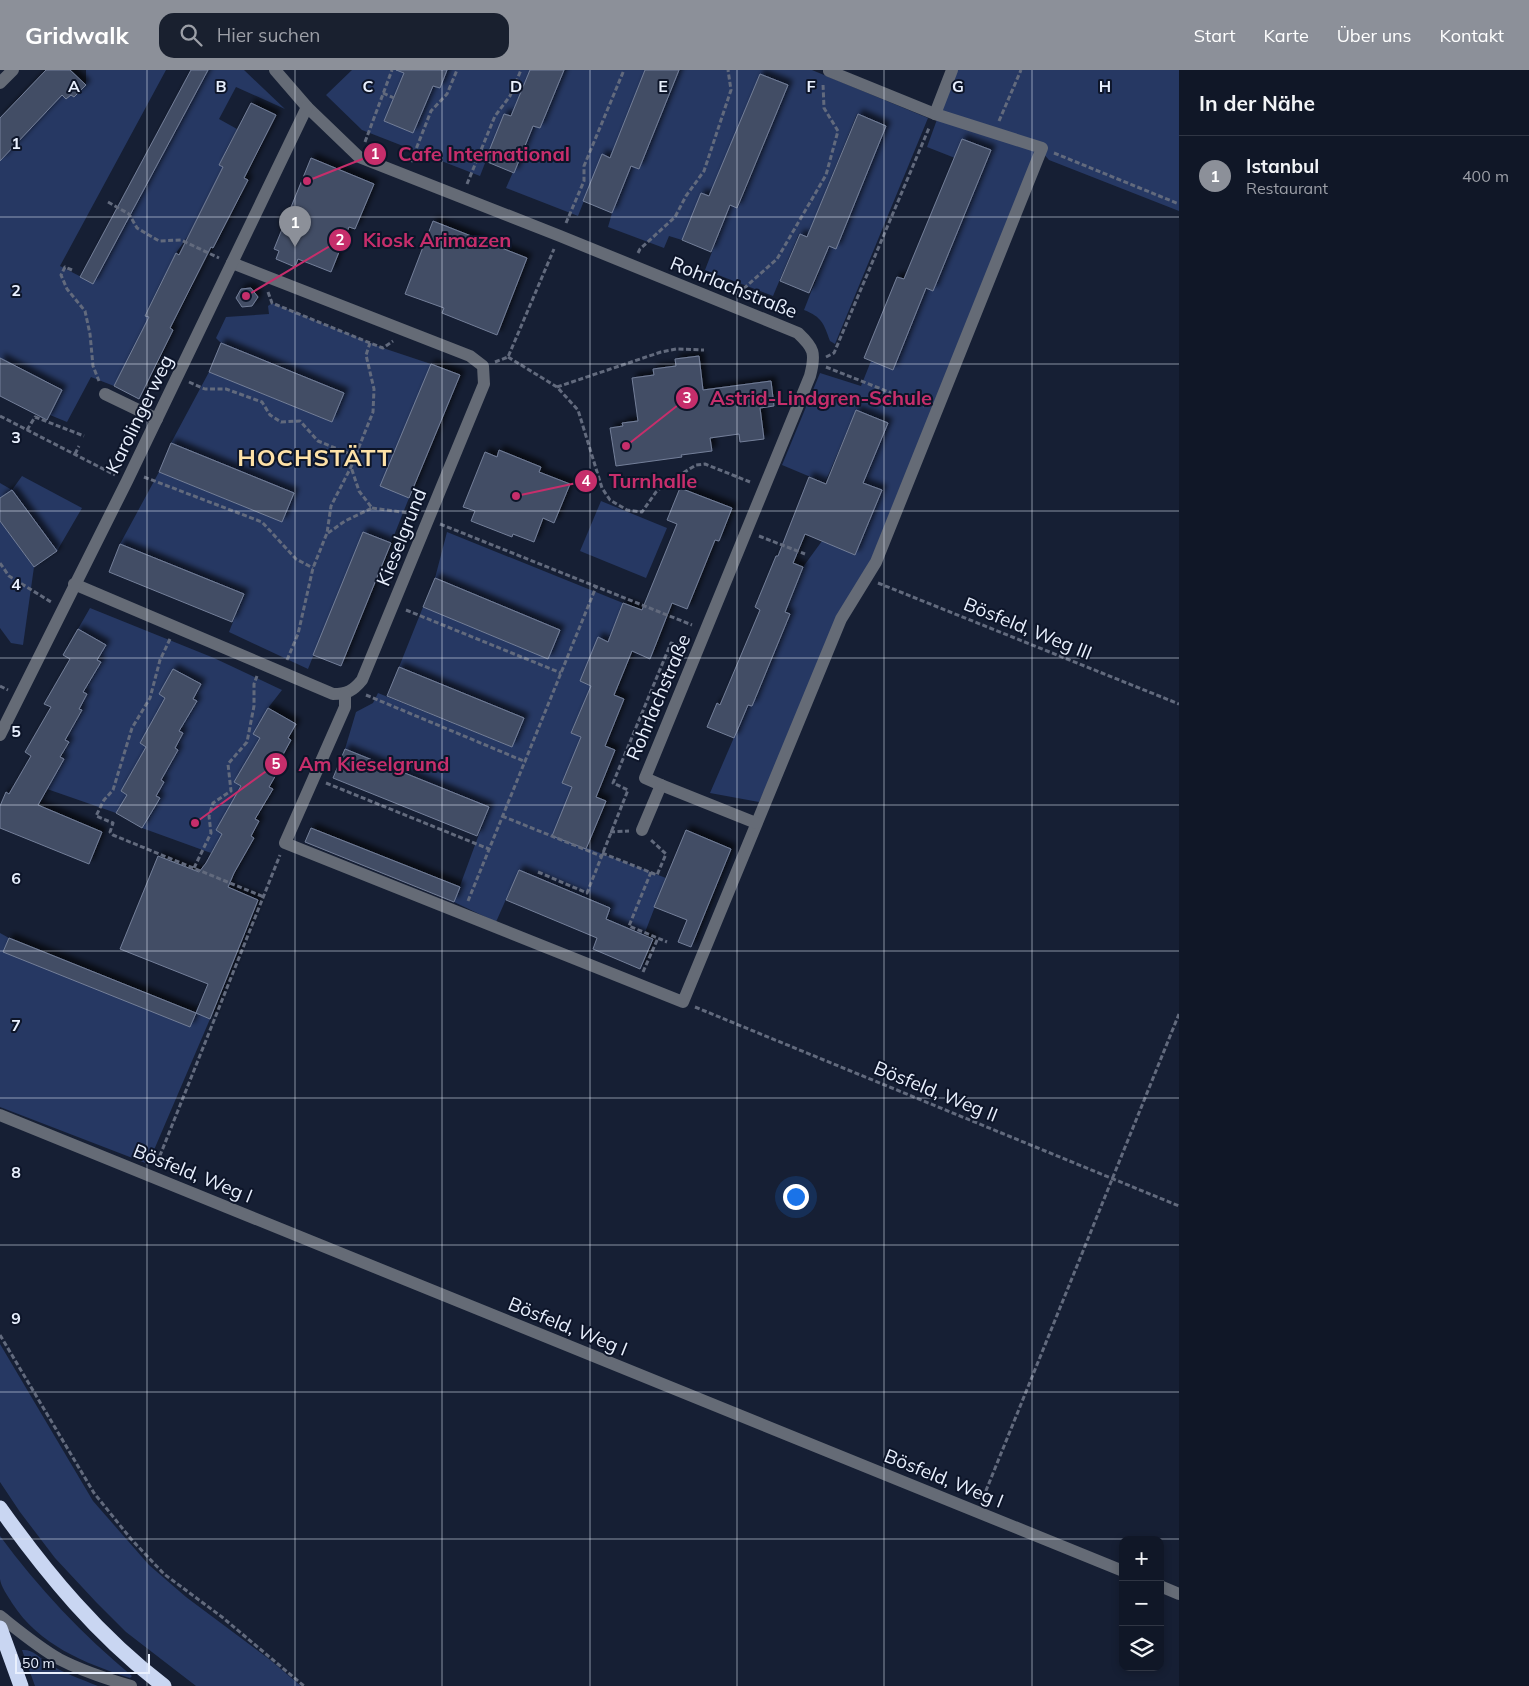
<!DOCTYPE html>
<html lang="de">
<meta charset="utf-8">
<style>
body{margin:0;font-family:Mulish,sans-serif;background:#19202f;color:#f1f3f6}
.controls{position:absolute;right:15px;bottom:15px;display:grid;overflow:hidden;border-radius:10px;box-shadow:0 2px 8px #0003}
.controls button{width:45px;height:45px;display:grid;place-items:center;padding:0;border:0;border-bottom:1px solid #303644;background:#101727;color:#f1f3f6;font:25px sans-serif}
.scale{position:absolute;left:15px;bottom:12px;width:135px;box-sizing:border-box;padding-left:5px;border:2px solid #e9f0fe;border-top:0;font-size:14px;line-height:18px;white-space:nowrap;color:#e9f0fe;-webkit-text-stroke:4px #0d1529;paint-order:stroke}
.you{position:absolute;left:795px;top:1126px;width:18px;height:18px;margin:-12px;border:4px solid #fff;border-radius:50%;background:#1a73e8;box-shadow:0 0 0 8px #1a73e833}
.badge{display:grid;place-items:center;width:32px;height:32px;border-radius:50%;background:#8c9099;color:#fff;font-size:16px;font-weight:700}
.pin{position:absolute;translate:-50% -41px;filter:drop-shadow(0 1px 2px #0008)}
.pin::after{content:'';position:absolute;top:26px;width:18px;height:15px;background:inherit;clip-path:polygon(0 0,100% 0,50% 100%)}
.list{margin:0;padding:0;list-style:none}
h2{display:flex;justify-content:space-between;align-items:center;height:65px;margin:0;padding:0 20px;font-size:21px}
h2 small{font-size:16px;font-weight:400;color:#9c9fa7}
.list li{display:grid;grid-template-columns:32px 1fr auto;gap:15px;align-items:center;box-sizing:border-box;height:80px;padding:0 20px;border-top:1px solid #303644}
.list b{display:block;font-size:19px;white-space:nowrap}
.list p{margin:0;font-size:16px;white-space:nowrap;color:#9c9fa7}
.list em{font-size:16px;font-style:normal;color:#9c9fa7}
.icon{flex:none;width:28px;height:28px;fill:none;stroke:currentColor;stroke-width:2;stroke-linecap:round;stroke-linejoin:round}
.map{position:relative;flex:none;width:1179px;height:1616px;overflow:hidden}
header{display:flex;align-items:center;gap:30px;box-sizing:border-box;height:70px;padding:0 25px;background:#8c9099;color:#fff}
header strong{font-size:24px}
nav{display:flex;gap:28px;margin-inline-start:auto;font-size:18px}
.search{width:350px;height:45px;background:#19202f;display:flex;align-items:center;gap:12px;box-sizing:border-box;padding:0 18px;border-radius:15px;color:#9c9fa7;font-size:19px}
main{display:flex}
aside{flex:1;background:#101727}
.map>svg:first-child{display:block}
.green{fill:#263863}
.building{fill:#434d65;stroke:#737f99;filter:url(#shadow)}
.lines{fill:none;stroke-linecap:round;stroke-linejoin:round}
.path{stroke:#626a7d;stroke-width:3;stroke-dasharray:5 2.5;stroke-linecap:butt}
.minor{stroke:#656b76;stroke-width:12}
.highway{stroke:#c9d6f2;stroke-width:15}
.grid{fill:none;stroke:#e9f0fe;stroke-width:1;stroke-opacity:0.55}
.labels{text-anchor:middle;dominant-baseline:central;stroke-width:4;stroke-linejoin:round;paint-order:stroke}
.street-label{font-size:19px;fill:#e9f0fe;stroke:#0d1529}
.district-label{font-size:24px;font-weight:bold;letter-spacing:1px;fill:#fde1a7;stroke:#0d1529}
.grid-label{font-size:16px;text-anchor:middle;font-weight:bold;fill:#e9f0fe;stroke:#0d1529;stroke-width:4;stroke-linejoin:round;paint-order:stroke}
.leader{fill:none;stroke:#c62e6b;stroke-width:2}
.callout-dot{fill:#c62e6b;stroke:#0d1529;stroke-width:2}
.mark-label{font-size:15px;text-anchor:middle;font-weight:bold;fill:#fff}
.callout-label{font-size:20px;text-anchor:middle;font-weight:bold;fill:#c62e6b;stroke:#0d1529;stroke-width:4;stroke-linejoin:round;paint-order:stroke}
</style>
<header>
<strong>Gridwalk</strong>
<div class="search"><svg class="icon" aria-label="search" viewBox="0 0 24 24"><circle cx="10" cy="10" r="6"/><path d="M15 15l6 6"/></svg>Hier suchen</div>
<nav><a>Start</a><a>Karte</a><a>Über uns</a><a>Kontakt</a></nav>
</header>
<main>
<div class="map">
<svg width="1179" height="1616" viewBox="0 0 1179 1616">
<defs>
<filter id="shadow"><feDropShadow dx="4.5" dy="-4.5" stdDeviation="2.5" flood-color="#0009"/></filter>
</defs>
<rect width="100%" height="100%" fill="#161f34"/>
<g class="green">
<polygon points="86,0 166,0 60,196 93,213 165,78 153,71 161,57 174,64 206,3 201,0 244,0 285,39 236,17 219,49 237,59 219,95 223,97 188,166 176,183 145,245 149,247 114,316 91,307 67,352 50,345 62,320 0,288 0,91 62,25 66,29 71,25 74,27 86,15"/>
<polygon points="352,0 413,0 404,4 384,51 413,63 433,16 440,18 447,0 530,0 511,46 504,44 480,106 362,60 326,25"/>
<polygon points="564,0 645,0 610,88 602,85 578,146 506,118 533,56 540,58"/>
<path d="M679 0H812L928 48 835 274 830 271C824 254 822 247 804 240L829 176 836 178 886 56 857 44 807 167 799 164 773 226 705 200 730 135 738 138 788 15 760 4 709 126 701 123 682 170 669 166 664 178 608 157 612 143 631 96 639 99Z"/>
<polygon points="955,0 1179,0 1179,141 1049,90 1041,81 870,492 759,732 710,723 748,635 752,636 790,545 785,542 803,497 822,471 855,485 882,421 863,413 888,353 856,340 825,413 782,395 820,303 861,316 871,291 893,300 926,218 933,221 991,81 963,69 955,88 927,77"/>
<polygon points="272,233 383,278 431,294 381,416 409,428 391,473 363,462 308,599 229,562 244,524 120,474 159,402 282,452 294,423 171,373 209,302 332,352 344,323 221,273 216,268 226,247 269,244 268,236"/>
<polygon points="22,406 82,438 57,481 0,440 0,413 12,420"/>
<polygon points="601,431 667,458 646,508 580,481"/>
<polygon points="0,451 34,497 23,575 11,573 0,558"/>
<polygon points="447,462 623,533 608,571 598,568 580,611 591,616 571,662 581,667 562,713 572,717 553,765 666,808 644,865 606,849 519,800 496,852 454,832 489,737 345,679 356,642 373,633 378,623 512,677 523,648 399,597 423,537 548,589 560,560 435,508"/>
<polygon points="90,538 214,588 282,620 268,638 254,663 260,668 235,712 241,716 216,760 222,764 211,783 142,758 159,729 156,726 164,712 161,710 178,680 175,678 183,664 179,661 196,631 193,629 201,615 174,599 159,624 165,628 140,673 146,677 121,721 127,725 116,743 47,719 64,689 61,687 69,673 65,671 82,641 79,639 87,624 83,622 101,592 97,590 105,575 78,559"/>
<polygon points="0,863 9,868 4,882 190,957 196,943 210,949 148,1094 0,1037"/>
<polygon points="0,1274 93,1431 149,1495 186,1527 269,1589 301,1616 196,1616 126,1562 96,1532 55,1488 20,1442 0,1412"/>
<path d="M0 1466C38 1518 83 1565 132 1606L130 1608C84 1593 39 1575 12 1533 8 1526 1 1517 0 1509 0 1495 0 1480 0 1466Z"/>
<path d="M22 1580C33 1579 38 1587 47 1592 62 1603 81 1609 98 1616H35Z"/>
</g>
<g class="building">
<polygon points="46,0 70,0 86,15 74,27 71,25 66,29 62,25 0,91 0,48"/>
<polygon points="191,0 208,0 93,214 80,207"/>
<polygon points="396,0 447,0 440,18 433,16 413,63 384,51 404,3"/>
<polygon points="530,0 564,0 540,58 533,56 514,103 485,91 504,44 511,46"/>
<polygon points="645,0 679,0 639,99 631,96 612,143 583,131 602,84 610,88"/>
<polygon points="760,4 788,15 737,138 730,135 711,182 682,170 701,123 709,126"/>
<polygon points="251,33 276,45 244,108 248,110 213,178 211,177 170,258 173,260 139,329 114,316 149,247 145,246 176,183 179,185 223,97 219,95"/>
<polygon points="858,44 886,56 836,179 829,176 809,223 780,211 800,164 807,167"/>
<polygon points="962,69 991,80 933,221 926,218 893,300 864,288 897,207 904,209"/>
<polygon points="311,88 374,114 355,159 349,157 331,202 298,189 295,197 276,189 279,181 274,179"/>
<polygon points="433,151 527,188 497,265 442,243 444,238 405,224"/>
<polygon points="251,218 258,227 252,236 242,237 236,228 241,219"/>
<polygon points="221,273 344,323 332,352 209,302"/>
<polygon points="699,286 703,320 771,311 774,336 760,338 764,369 740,372 739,364 710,368 712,381 681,385 682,387 616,396 610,358 623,356 622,353 638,351 632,308 654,305 653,299 676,296 675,289"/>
<polygon points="0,288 62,320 47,350 0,326"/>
<polygon points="431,294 460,305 409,428 380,416"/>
<polygon points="856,340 888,353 863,413 882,420 855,485 805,464 793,493 803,497 785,542 790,544 752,636 748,635 734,668 707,657 717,633 720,635 760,540 755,537 776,486 778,486 809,407 826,414"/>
<polygon points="171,373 294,423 282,452 159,402"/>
<polygon points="499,380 541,397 539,402 570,414 554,453 543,448 534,472 513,464 512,467 471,451 475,441 463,437 485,382 497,387"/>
<polygon points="680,418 732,438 719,471 715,470 687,539 672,533 650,589 632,581 614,625 624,629 605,676 615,680 596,727 606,731 586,779 552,766 572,717 562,713 581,667 571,663 591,616 580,611 598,567 608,572 623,533 642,540 677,454 667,450"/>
<polygon points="12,420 57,481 34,497 0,451 0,428"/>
<polygon points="363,462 391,473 341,596 313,585"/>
<polygon points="120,474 244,524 232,552 109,502"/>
<polygon points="435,508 560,560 548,589 423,537"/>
<polygon points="78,559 106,575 97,590 101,592 83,622 87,624 79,639 82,640 65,670 69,672 60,687 64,689 38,735 102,762 89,794 0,758 0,736 6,722 9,724 31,686 25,682 51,637 44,634 70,589 63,585"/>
<polygon points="399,597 524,648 512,677 387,626"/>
<polygon points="173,599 201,614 193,629 197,631 179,661 183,663 175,678 178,680 161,710 164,712 156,726 160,728 142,758 116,743 127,725 121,721 146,677 140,673 165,628 159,624"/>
<polygon points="268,638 296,654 288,668 291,670 274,701 277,703 269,717 273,719 255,749 259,751 251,766 254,768 234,803 228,817 258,830 210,949 196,943 208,914 120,879 158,786 199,802 206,793 222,764 216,760 241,716 234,712 260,668 253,664"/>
<polygon points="345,679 489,737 477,766 333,708"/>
<polygon points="311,758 460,817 454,832 305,772"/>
<polygon points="686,760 731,779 691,877 678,872 687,850 654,837"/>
<polygon points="519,800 610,838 606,849 653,869 640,899 593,879 597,868 506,830"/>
<polygon points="9,868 196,943 190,957 3,882"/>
</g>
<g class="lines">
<g class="path">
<polyline points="383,23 394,28"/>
<polyline points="999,51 1021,0"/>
<polyline points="365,72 392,0"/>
<polyline points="1054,83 1179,134"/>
<polyline points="411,92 431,41 447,24 457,0"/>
<polyline points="467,114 495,46 510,26 521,0"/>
<polyline points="108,132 129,144 137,158 159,171 181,170 219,188"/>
<polyline points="566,153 584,111 584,96 624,0"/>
<polyline points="638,183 640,179 675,147 686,126 704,101 731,20 728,0"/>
<polyline points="72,200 65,197 61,205 67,219 85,241 90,264 93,296 99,311"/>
<polyline points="268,222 272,233 370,273 383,278 393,271"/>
<polyline points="740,225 742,220 777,189 826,105 838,61 824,38 823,14"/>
<polyline points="508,287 557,317 578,340 602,418 610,430 627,440 642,442 656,422 665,414 696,395 705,394 750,412"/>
<polyline points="826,287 834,283 929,58"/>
<polyline points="495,292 508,287 554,179"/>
<polyline points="826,297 924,336"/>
<polyline points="189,312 205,319 226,319 262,332 270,345 281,352 300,351 318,371 355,386"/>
<polyline points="557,317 661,282 676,279 704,280"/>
<polyline points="0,346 115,405"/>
<polyline points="27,360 35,347 84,366"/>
<polyline points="75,384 79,376"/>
<polyline points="144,407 262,452 296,489 313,498"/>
<polyline points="372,438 416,444"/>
<polyline points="440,454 692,555"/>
<polyline points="328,463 345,451 372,438 359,421 351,397"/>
<polyline points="759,466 805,484"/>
<polyline points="0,493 9,506 51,532"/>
<polyline points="878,513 1179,634"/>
<polyline points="406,540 561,603"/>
<polyline points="170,569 160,590 150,628 132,658 113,720 104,730 96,746 113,753 110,762 113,765 264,827"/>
<polyline points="287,590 298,564 313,498 327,463 331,436 351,397 373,342 374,319 366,285 370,273"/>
<polyline points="0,616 8,620"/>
<polyline points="366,625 526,692"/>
<polyline points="326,713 489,779"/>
<polyline points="502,746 601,786"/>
<polyline points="610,762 629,761"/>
<polyline points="602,783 657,805 666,784 651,770"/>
<polyline points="194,798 211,763 209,746 213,733 231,721 228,694 247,672 254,636 254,614 257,606"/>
<polyline points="538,802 587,823 628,720 613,713 671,573 683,577"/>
<polyline points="651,802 629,856 667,872"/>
<polyline points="468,831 596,517"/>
<polyline points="643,902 658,868"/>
<polyline points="695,937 1179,1136"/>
<polyline points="157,1093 280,785"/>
<polyline points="0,1265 94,1423 131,1469 164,1504 222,1547 304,1616"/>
<polyline points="983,1428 1179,944"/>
</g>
<g class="minor">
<path d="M275 0 307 37 359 87 560 166 798 263C814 278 816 283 810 306L645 708 661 715 642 760"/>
<polyline points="829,1 935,44"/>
<polyline points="0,13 13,0"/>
<polyline points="105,324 157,349"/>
<path d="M74 514 333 624C347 624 353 621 362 610L484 314 483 296 470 286 232 193"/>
<polyline points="345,624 345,637 285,773 683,932 841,549 876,492 1042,78 935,44 952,0"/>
<polyline points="0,665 127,411 307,37"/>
<polyline points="661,715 756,753"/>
<polyline points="0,1045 1123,1501"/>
<polyline points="1160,1516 1179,1524"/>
<path d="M0 1546C19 1561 38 1577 59 1589 82 1601 107 1609 131 1616"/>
</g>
<g class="highway">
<path d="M0 1438C47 1504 99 1567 164 1616"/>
<polyline points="0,1558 21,1616"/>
</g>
</g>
<path class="grid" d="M147 0V1616M295 0V1616M442 0V1616M590 0V1616M737 0V1616M884 0V1616M1032 0V1616M0 147H1179M0 294H1179M0 441H1179M0 588H1179M0 735H1179M0 881H1179M0 1028H1179M0 1175H1179M0 1322H1179M0 1469H1179"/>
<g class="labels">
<g class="street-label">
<text transform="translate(734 217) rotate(22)">Rohrlachstraße</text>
<text transform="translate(139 344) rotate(-64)">Karolingerweg</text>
<text transform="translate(401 467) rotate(-68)">Kieselgrund</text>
<text transform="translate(1028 558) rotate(22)">Bösfeld, Weg III</text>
<text transform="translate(658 627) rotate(-67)">Rohrlachstraße</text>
<text transform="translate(936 1021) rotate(22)">Bösfeld, Weg II</text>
<text transform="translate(193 1103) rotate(22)">Bösfeld, Weg I</text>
<text transform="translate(568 1256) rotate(22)">Bösfeld, Weg I</text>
<text transform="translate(944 1408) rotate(22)">Bösfeld, Weg I</text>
</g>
<g class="district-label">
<text x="315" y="387">HOCHSTÄTT</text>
</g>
</g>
<g class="grid-label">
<text x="74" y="22">A</text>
<text x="221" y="22">B</text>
<text x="368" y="22">C</text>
<text x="516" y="22">D</text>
<text x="663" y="22">E</text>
<text x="811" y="22">F</text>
<text x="958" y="22">G</text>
<text x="1105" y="22">H</text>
<text x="16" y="79">1</text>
<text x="16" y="226">2</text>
<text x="16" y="373">3</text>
<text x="16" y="520">4</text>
<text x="16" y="667">5</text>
<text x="16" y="814">6</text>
<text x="16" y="961">7</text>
<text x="16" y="1108">8</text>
<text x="16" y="1254">9</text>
</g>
<path class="leader" d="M307 111L375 84M246 226L340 170M626 376L687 328M516 426L586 411M195 753L276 694"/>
<g class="callout-dot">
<circle cx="307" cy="111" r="5"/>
<circle cx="246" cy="226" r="5"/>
<circle cx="626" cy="376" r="5"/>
<circle cx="516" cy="426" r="5"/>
<circle cx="195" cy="753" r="5"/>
<circle cx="375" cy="84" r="12"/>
<circle cx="340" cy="170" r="12"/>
<circle cx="687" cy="328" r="12"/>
<circle cx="586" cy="411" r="12"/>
<circle cx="276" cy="694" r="12"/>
</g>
<g class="mark-label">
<text x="375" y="89">1</text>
<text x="340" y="175">2</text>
<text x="687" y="333">3</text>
<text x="586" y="416">4</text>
<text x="276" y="699">5</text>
</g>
<g class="callout-label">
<text x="484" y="91">Cafe International</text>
<text x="437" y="177">Kiosk Arimazen</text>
<text x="821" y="335">Astrid-Lindgren-Schule</text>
<text x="653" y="418">Turnhalle</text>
<text x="374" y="701">Am Kieselgrund</text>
</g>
</svg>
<div class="controls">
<button>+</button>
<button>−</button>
<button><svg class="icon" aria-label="layers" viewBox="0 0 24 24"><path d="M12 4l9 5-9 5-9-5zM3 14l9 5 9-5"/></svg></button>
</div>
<div class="scale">50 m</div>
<div class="you"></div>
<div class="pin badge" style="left:295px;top:177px">1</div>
</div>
<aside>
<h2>In der Nähe<small></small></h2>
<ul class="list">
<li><span class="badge">1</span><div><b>Istanbul</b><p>Restaurant</p></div><em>400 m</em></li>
</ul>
</aside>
</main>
